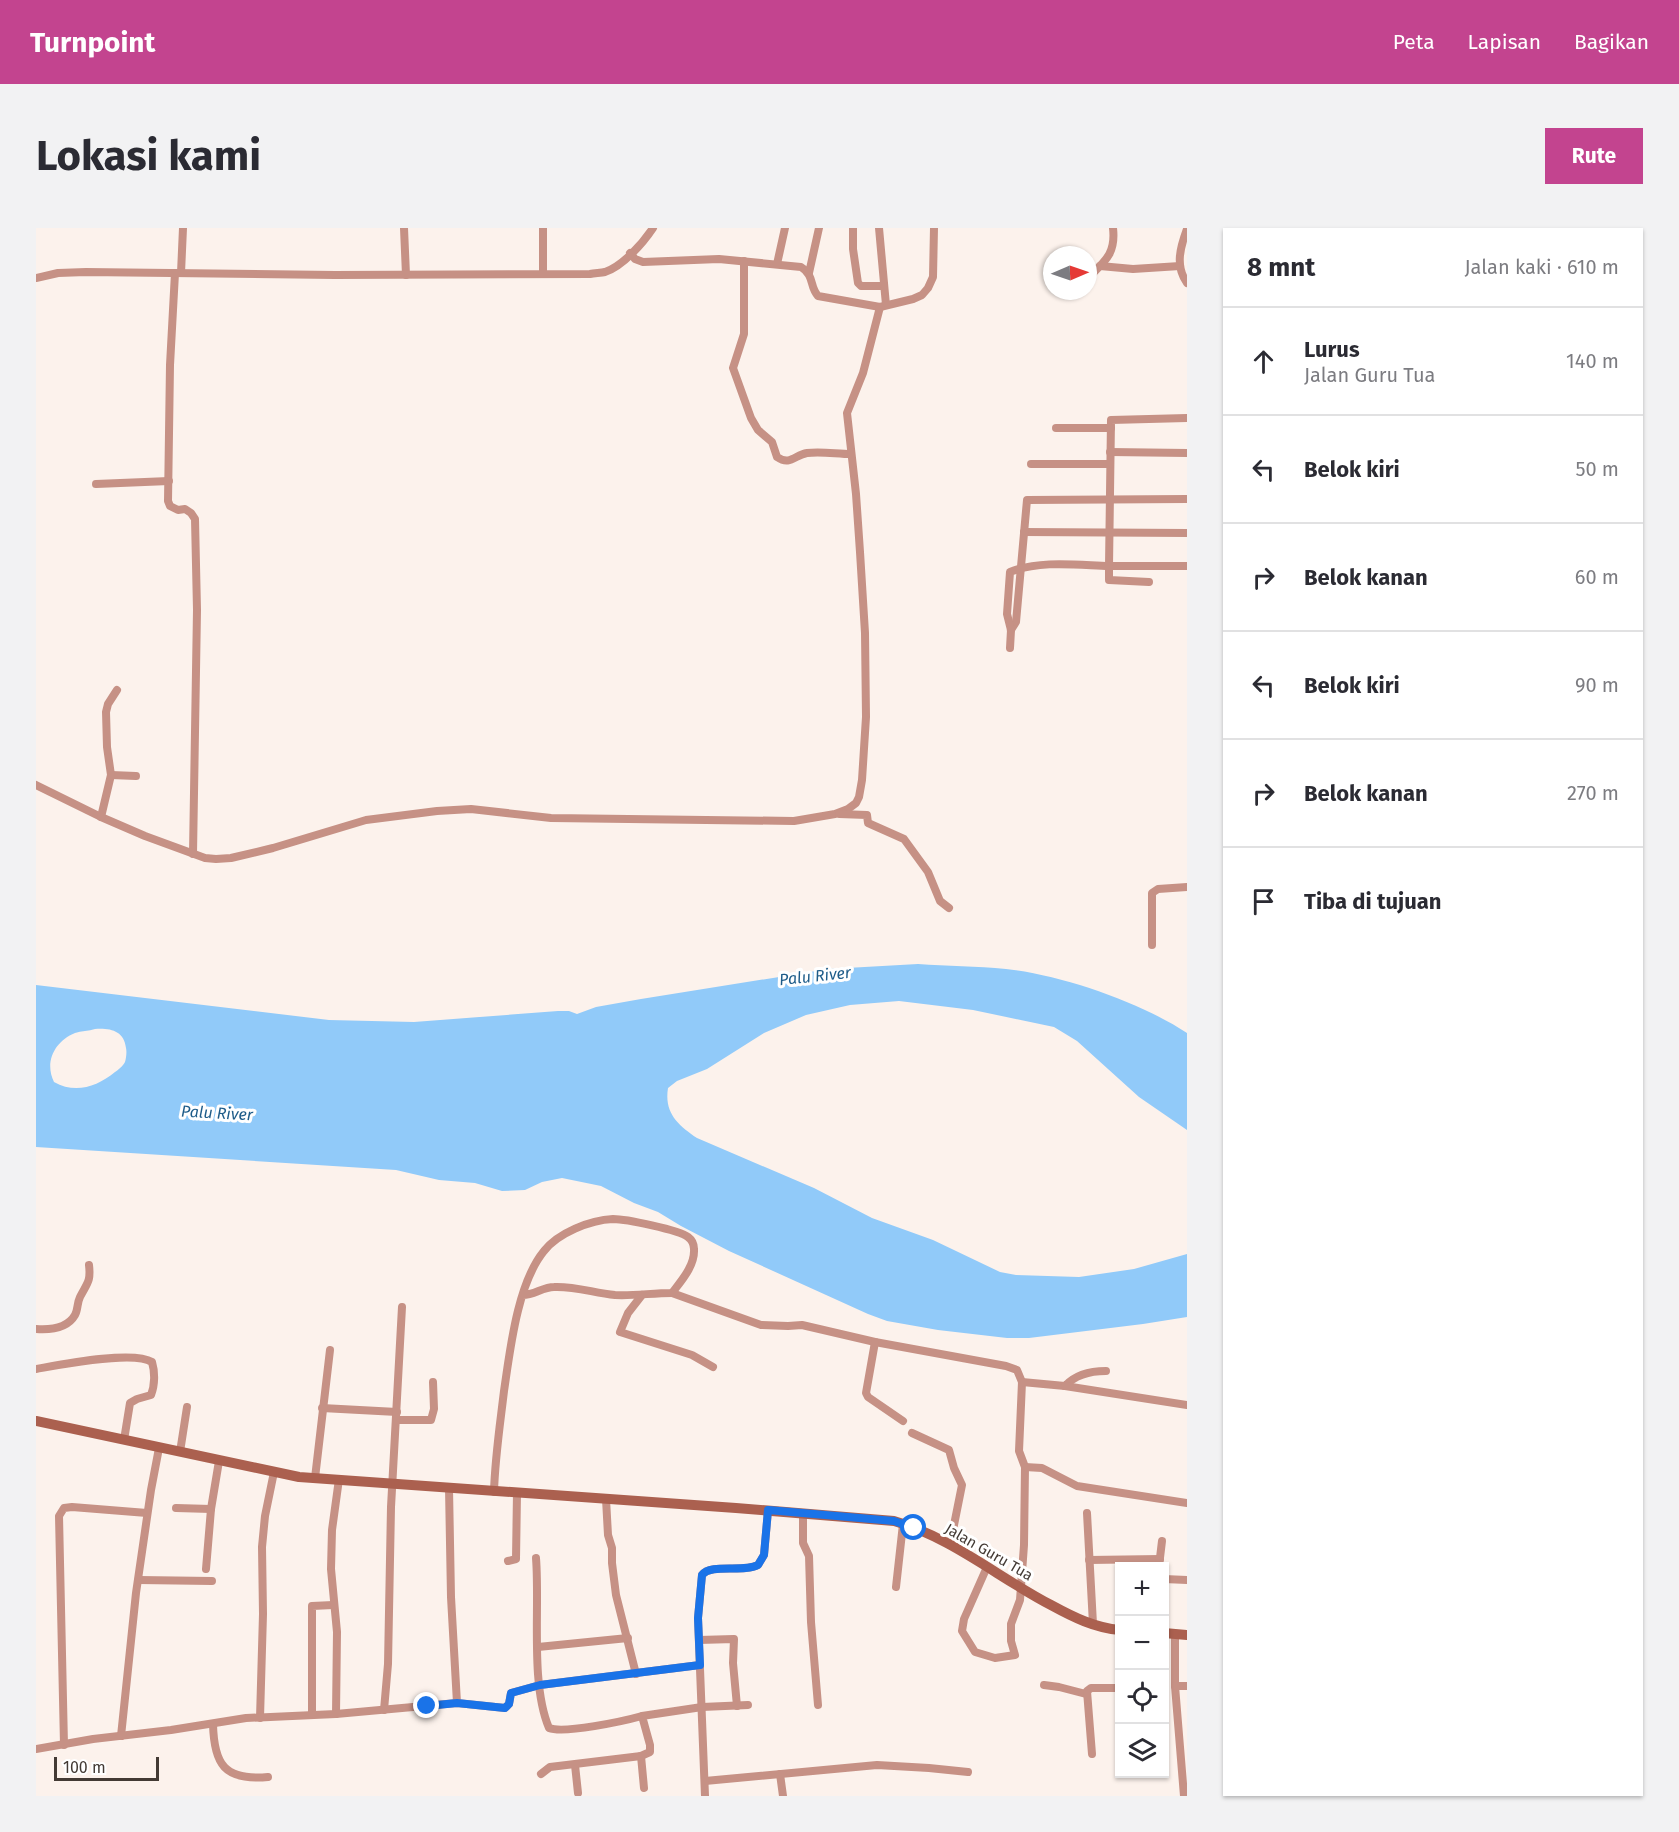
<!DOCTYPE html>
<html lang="id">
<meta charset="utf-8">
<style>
body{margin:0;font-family:"Fira Sans",sans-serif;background:#f2f2f3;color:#2b2b33}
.controls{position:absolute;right:18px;bottom:18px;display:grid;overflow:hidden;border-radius:0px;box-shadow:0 2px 4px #0004}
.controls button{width:54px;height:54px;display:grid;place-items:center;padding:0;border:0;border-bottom:2px solid #e1e1e2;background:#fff;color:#2b2b33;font:30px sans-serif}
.compass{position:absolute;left:1007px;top:18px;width:54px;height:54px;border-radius:50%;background:#fff;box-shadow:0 2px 4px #0004;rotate:88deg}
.scale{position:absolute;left:18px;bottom:15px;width:105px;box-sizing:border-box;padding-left:6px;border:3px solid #433a34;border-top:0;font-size:16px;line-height:21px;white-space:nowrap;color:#433a34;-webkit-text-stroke:4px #fff;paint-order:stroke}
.stop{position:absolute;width:18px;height:18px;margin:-14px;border:4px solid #1a73e8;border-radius:50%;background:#fff}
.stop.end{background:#1a73e8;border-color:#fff;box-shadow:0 2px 6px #0008}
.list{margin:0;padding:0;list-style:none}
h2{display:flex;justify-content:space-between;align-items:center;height:78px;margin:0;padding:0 24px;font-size:26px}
h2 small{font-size:20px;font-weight:400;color:#7c7c81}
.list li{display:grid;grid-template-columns:39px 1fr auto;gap:18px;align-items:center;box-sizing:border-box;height:108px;padding:0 24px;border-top:2px solid #e1e1e2}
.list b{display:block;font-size:22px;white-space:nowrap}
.list p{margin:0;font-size:20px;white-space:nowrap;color:#7c7c81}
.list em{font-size:20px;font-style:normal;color:#7c7c81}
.icon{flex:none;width:33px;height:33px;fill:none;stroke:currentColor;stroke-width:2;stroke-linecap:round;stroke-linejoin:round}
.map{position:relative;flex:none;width:1151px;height:1568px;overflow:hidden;border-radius:0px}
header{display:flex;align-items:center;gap:36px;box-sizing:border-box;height:84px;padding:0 30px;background:#c3448f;color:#fff}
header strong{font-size:28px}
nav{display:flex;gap:33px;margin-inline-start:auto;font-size:21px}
.intro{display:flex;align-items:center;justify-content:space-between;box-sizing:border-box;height:144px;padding:0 36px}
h1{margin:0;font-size:42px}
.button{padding:15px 27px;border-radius:0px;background:#c3448f;color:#fff;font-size:21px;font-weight:700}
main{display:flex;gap:36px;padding:0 36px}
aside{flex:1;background:#fff;border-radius:0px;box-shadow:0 2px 4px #0004}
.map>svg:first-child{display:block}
.water{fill:#91caf9;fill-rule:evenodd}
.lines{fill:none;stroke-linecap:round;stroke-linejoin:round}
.minor{stroke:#c69185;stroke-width:8}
.secondary{stroke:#ab604f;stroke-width:10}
.route{stroke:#1a73e8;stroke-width:8}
.labels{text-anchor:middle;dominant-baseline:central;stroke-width:6;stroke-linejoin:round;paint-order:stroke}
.street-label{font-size:15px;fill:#433a34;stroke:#fff}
.water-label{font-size:16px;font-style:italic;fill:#1e5c89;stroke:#fff}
</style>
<header>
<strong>Turnpoint</strong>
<nav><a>Peta</a><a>Lapisan</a><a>Bagikan</a></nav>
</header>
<div class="intro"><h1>Lokasi kami</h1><a class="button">Rute</a></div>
<main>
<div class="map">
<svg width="1151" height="1568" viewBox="0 0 1151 1568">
<rect width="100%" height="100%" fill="#fcf2ec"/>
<path class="water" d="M882 736C911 738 941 738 970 741 1026 747 1104 774 1151 805V902L1103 869 1041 813 1018 799 937 782 863 773 814 777 770 787 728 805 671 841 641 853 632 860C628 885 642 897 661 910L778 960 836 990 897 1012 964 1044 980 1047 1043 1049 1098 1041 1151 1026V1089L1107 1096 993 1110H971L902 1102 851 1093 832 1086 693 1023 645 998 622 984 598 975 565 958 526 950 506 954 489 962 466 963 439 955 403 952 360 942 0 919V757L293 792 378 794 522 783H533L541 786 560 779 605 771 793 741ZM59 801C75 800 88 803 90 820 91 824 90 831 89 834 87 838 82 842 79 844 61 859 39 866 18 854 8 834 19 813 39 805 45 803 53 803 59 801Z"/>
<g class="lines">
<g class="minor">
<polyline points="368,0 370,47"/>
<polyline points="507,0 507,46"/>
<polyline points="817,0 817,21 822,55 825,58 848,58"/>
<polyline points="843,0 850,77"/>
<path d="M1151 1C1144 20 1139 38 1151 55"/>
<path d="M594 25 599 31 607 34 683 31 765 39C779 48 773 58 782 68L844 79 877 71 886 67 892 60 897 49 898 0"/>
<path d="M708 33V106L697 140 715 190 722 202 736 214 741 229C754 238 759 227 771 225 785 223 801 226 815 226"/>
<polyline points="741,36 749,0"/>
<polyline points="1064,38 1097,41 1144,38"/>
<polyline points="139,45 134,137 132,273 134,278 142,282 149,281 155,285 159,291 161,382 157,626"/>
<polyline points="145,45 147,0"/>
<polyline points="773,45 783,0"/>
<path d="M0 50 22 45 50 44 299 47 554 46C559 45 565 45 569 44 587 38 607 15 617 0"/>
<path d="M1052 50C1069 33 1080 26 1077 0"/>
<polyline points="1151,190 1075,192 1073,338 1151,338"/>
<polyline points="1020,200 1075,200"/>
<polyline points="1074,224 1151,225"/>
<polyline points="995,236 1074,236"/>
<polyline points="60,256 133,253"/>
<polyline points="988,304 1151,305"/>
<polyline points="975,402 980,394 991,272 1151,271"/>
<path d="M974 420 975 402 971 386 974 344C1004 332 1041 337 1073 338V352L1113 354"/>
<polyline points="75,547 100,548"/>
<polyline points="0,557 65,589 109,608 169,630 180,631 195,630 237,620 330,592 401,583 435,581 515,590 758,593 799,586 812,581 820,575 823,569 826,552 830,489 829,405 824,324 820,266 811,185 827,145 844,79"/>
<polyline points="803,586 831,587 832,595 868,611 892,644 904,673 913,680"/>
<polyline points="65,589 75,547 71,519 70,484 72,476 81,462"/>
<polyline points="1116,717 1116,665 1122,661 1151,659"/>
<polyline points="636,1065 725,1097 752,1098 766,1097 839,1114 970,1138 981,1142 986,1154 983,1223 989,1239 988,1317 984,1372 975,1396 975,1413 979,1427 959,1430 939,1424 926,1403 928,1391 951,1339"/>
<polyline points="606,1067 592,1085 584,1104 656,1127 677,1139"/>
<path d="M0 1101C14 1102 31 1101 39 1087 42 1082 41 1075 44 1069 51 1055 55 1054 53 1037"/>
<polyline points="839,1114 830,1165 832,1169 867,1193"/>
<path d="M0 1141C23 1137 97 1122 116 1134 119 1144 119 1157 115 1167L101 1171 94 1175 88 1212"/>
<path d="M986 1154 1029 1158C1040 1146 1054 1143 1070 1143"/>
<polyline points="1029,1158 1151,1177"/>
<polyline points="286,1180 361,1184"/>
<polyline points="360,1192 395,1192 398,1181 397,1154"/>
<polyline points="876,1205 913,1222 918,1240 926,1257 914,1317"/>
<polyline points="144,1224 151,1179"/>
<polyline points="989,1239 1006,1240 1041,1258 1151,1275"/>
<polyline points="279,1250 294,1122"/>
<polyline points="413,1260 415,1369 421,1475"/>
<path d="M458 1264C459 1229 464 1197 468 1163 474 1123 481 1056 508 1023 522 1005 554 992 577 991 590 991 643 1002 652 1009 656 1012 658 1017 658 1021 659 1038 645 1053 636 1065 616 1065 598 1068 579 1067 558 1065 539 1058 518 1059 507 1059 498 1067 487 1067"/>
<polyline points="570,1271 572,1307 576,1320 576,1335 580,1367 600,1446"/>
<polyline points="140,1280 175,1281"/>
<polyline points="1051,1285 1057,1396"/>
<polyline points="767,1286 767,1315 773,1328 775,1394 782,1477"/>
<path d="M500 1330C504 1380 494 1455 513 1500 528 1506 588 1493 606 1488"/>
<polyline points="1053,1332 1124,1331"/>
<polyline points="472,1333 480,1331 481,1265"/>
<polyline points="1123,1338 1126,1313"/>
<polyline points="170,1341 175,1281 183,1233"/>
<polyline points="1128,1351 1151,1352"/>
<polyline points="103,1352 176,1353"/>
<polyline points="860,1359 867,1296"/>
<polyline points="1139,1406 1139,1458 1148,1568"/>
<polyline points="663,1412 698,1411 697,1435 701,1478"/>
<polyline points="502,1419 592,1410"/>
<polyline points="1008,1457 1023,1459 1050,1466"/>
<polyline points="1139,1458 1151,1458"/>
<polyline points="348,1482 352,1436 355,1279 366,1079"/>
<polyline points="276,1486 276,1378 297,1377"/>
<polyline points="300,1486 301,1404 295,1341 296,1302 303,1251"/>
<polyline points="224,1490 227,1386 226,1319 229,1288 238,1244"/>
<path d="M177 1496C178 1536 188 1553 232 1549"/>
<polyline points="85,1508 100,1365 115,1262 123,1220"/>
<polyline points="28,1517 23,1288 28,1280 36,1279 111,1285"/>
<polyline points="0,1521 57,1511 135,1502 210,1490 300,1486 421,1475 469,1480 473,1476 475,1465 504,1457 664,1437"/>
<polyline points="1056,1526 1051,1463 1055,1460 1084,1460"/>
<polyline points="605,1528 608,1560"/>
<polyline points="539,1537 542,1565"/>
<polyline points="505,1546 514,1539 605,1528 614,1524 614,1517 606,1488 666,1479 712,1477"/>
<polyline points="744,1546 747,1568"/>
<polyline points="669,1553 841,1537 893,1540 932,1544"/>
<path d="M669 1568 662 1390 666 1347C675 1335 707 1345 722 1337L728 1327 732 1283"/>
</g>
<g class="secondary">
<path d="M0 1193 263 1249 700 1280 858 1293C915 1309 963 1350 1015 1377 1037 1389 1059 1400 1084 1402"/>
<polyline points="1128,1405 1151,1407"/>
</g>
</g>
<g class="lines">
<path class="route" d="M391 1478 421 1475 469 1480 473 1476 475 1465 504 1457 664 1437 662 1390 666 1347C675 1335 707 1345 722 1337L728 1327 732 1282 858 1293 878 1300"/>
</g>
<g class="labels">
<g class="street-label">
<text transform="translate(953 1324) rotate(30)">Jalan Guru Tua</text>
</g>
<g class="water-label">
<text transform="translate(779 748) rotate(-6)">Palu River</text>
<text transform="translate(181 885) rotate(3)">Palu River</text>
</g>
</g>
</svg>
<div class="controls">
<button>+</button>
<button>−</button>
<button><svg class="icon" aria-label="locate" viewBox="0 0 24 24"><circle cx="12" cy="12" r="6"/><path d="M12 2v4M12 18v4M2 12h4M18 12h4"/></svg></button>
<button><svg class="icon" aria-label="layers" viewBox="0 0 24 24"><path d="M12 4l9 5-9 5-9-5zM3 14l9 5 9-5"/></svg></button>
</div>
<svg class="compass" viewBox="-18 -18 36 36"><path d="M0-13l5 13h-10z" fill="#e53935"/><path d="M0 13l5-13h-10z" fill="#7c7c81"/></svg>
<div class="scale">100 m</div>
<div class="stop" style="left:878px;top:1300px"></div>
<div class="stop end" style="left:391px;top:1478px"></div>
</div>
<aside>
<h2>8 mnt<small>Jalan kaki · 610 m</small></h2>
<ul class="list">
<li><svg class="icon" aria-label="ahead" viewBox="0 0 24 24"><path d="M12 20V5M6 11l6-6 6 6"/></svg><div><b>Lurus</b><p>Jalan Guru Tua</p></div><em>140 m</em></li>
<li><svg class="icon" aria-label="left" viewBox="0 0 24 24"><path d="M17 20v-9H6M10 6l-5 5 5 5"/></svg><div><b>Belok kiri</b></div><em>50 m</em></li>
<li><svg class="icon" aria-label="right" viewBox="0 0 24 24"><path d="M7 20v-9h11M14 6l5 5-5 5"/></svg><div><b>Belok kanan</b></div><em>60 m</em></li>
<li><svg class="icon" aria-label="left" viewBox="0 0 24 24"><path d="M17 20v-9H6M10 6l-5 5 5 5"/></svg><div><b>Belok kiri</b></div><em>90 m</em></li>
<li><svg class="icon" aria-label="right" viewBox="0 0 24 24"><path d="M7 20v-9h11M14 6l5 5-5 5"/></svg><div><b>Belok kanan</b></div><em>270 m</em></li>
<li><svg class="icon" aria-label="arrive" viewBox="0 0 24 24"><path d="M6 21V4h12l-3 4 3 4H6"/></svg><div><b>Tiba di tujuan</b></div></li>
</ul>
</aside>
</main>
